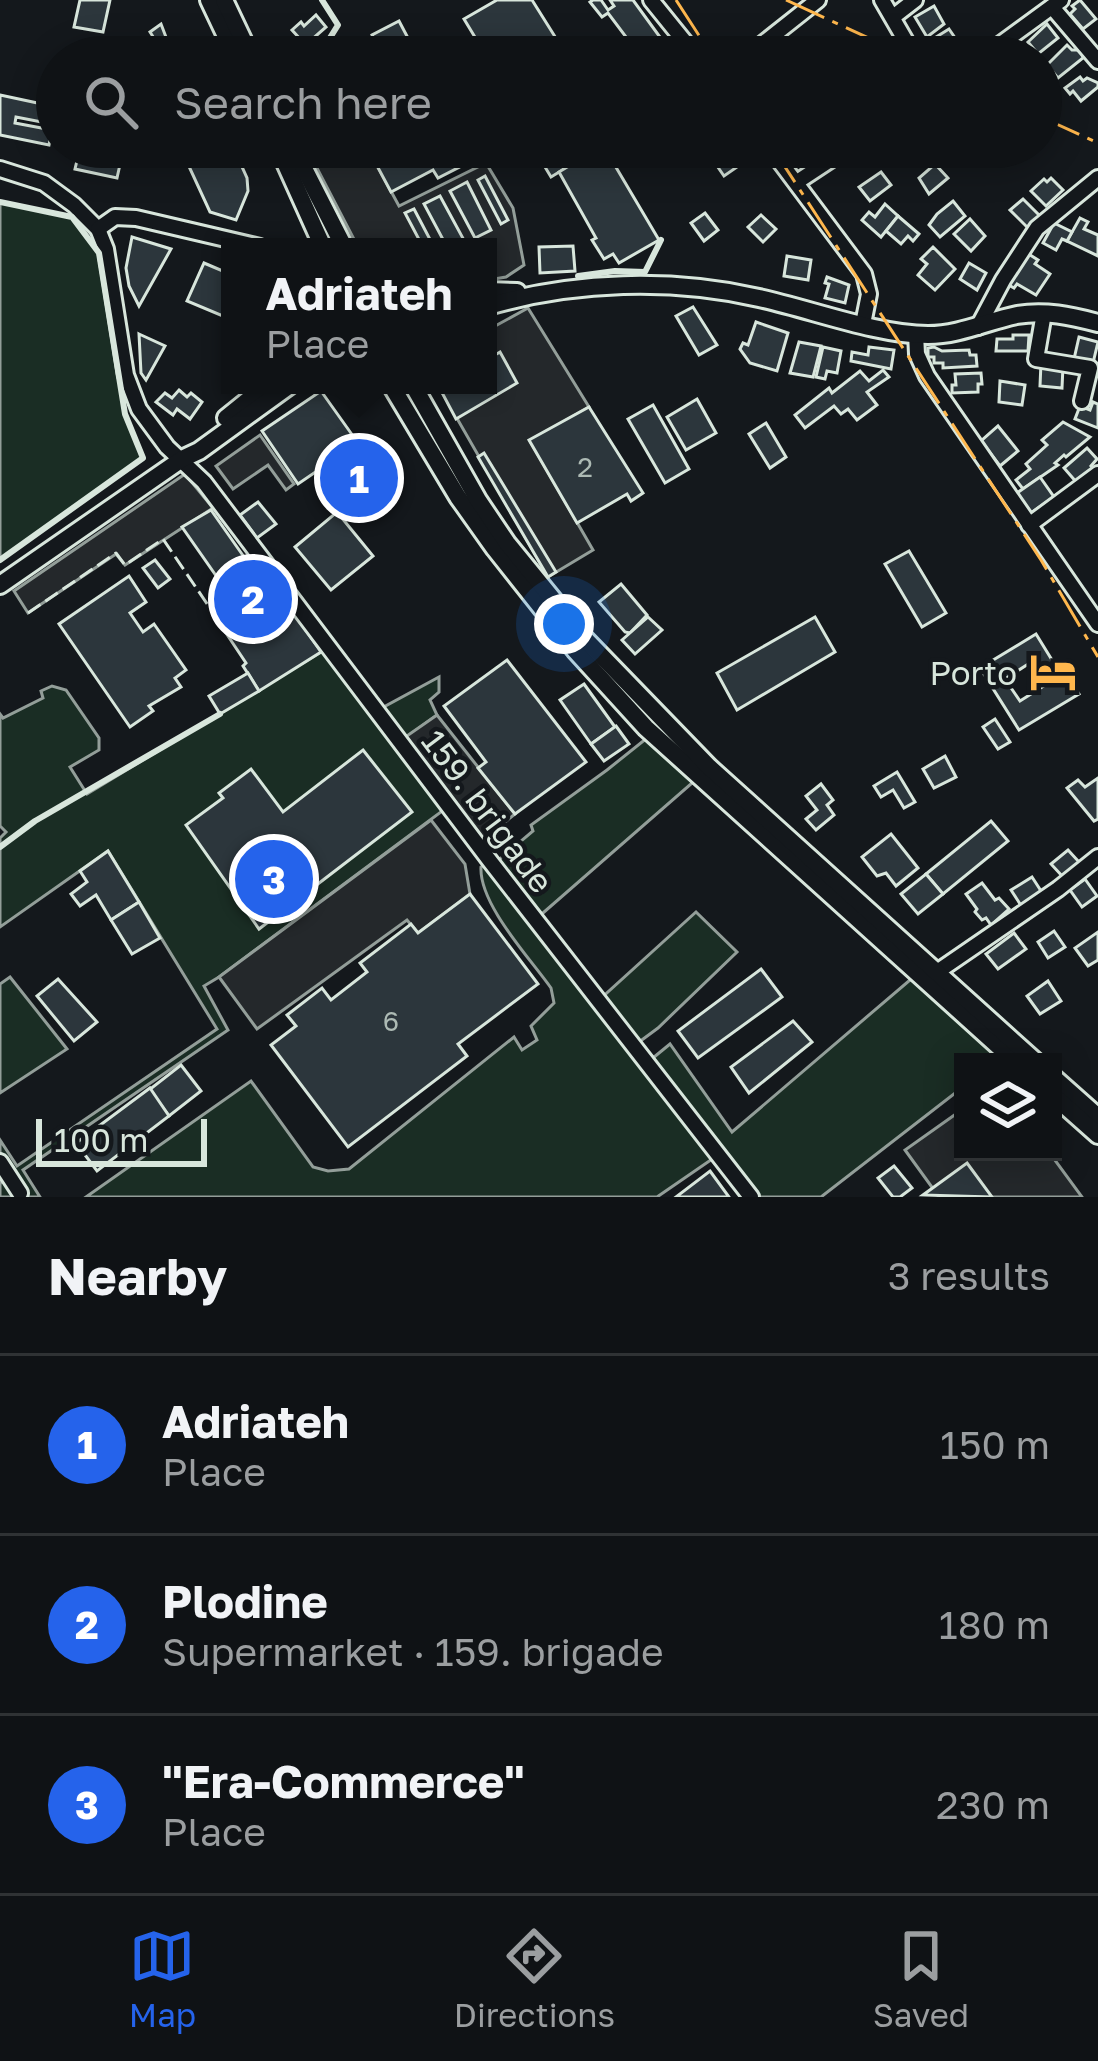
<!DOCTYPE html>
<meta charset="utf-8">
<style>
body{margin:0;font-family:"Golos Text",sans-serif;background:#1d2022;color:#f1f3f6}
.controls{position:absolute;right:36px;bottom:36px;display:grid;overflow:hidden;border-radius:0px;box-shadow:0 6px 30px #0003}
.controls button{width:108px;height:108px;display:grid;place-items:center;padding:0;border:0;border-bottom:3px solid #2f3234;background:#0f1215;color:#f1f3f6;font:60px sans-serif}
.scale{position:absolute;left:36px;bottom:30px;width:171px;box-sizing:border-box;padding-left:12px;border:6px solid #d8e6dc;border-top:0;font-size:33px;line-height:42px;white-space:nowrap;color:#d8e6dc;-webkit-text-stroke:9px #14181c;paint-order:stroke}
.you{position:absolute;left:564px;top:624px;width:42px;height:42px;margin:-30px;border:9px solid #fff;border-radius:50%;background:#1a73e8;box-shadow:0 0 0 18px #1a73e833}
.badge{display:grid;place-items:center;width:78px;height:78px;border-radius:50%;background:#2563eb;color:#fff;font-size:39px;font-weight:700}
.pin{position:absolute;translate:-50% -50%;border:6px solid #fff;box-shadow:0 3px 12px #0006}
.popup{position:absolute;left:221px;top:238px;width:276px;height:156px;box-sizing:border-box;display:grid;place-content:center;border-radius:0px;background:#0f1215;filter:drop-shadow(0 3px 9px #0005);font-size:39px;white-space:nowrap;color:#9b9ea0}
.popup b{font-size:45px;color:#f1f3f6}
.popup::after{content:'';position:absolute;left:50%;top:100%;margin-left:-24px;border:24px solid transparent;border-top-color:#0f1215}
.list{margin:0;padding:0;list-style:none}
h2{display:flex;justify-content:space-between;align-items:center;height:156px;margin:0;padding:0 48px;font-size:51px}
h2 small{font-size:39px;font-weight:400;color:#9b9ea0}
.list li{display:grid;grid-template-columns:78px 1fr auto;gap:36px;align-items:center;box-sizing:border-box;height:180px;padding:0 48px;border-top:3px solid #2f3234}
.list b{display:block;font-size:45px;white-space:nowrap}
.list p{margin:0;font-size:39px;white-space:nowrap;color:#9b9ea0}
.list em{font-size:39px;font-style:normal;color:#9b9ea0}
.icon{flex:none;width:66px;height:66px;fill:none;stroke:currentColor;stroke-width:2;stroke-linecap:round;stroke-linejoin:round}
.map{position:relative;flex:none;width:1098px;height:1197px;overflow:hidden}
.search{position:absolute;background:#0f1215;box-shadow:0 6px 30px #0003;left:36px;right:36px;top:36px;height:132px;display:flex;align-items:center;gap:30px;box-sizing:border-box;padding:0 42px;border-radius:66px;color:#9b9ea0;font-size:45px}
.sheet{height:696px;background:#0f1215}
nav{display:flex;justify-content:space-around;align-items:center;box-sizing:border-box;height:168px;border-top:3px solid #2f3234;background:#0f1215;font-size:33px;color:#9b9ea0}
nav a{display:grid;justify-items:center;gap:6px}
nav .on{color:#2563eb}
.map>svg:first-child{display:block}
.green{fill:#1a2d24;stroke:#939e99;stroke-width:3}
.parking{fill:#24282b;stroke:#939e99;stroke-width:3}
.building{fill:#2c363c;stroke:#d8e6dc;stroke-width:3;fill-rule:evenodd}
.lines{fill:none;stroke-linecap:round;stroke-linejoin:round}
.minor-casing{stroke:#d8e6dc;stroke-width:20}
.major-casing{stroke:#d8e6dc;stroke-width:22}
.minor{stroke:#14181c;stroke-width:14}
.major{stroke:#14181c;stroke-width:16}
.fence{stroke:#d8e6dc;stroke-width:3;stroke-dasharray:15 6;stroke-linecap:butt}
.wall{stroke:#d8e6dc;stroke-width:6}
.power{stroke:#ffb74d;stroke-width:3;stroke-dasharray:42 9 6 9;stroke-linecap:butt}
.labels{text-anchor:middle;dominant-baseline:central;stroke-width:9;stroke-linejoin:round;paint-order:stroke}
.number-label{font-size:27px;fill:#adbab4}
.poi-label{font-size:33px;fill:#d8e6dc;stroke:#14181c;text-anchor:end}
.street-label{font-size:33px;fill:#d8e6dc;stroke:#14181c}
</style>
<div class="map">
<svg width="1098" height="1197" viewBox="0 0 1098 1197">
<rect width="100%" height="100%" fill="#14181c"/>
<g class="green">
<polygon points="0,202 72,217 99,253 125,414 143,458 0,560"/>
<polygon points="321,652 339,658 378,710 439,677 439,692 430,700 437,715 401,741 449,806 219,977 204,986 228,1030 23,1170 40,1197 0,1197 0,1184 6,1171 0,1162 0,1140 17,1166 217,1029 108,851 0,927 0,838 6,832 0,826 0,714 3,718 43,698 41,691 52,686 66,690 99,738 99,750 70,767 87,794"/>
<path d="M652 734 699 777 536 919 599 1000 696 912 737 952 658 1028 635 1045 648 1062 670 1044 732 1132 917 974 1006 1053 995 1062H963V1087L821 1197H751L718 1155 657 1197H86L251 1081 313 1167 328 1171 349 1169 514 1037 522 1050 537 1040 531 1026 554 1003 551 988C529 957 479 904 481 867L490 861 494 864 533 831 531 825 607 770Z"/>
<polygon points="10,977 67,1049 0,1093 0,984"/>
</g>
<g class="parking">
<polygon points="306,147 367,147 399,206 486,163 513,208 524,265 506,277 488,280 488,247 358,247"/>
<polygon points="528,308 589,407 530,441 593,550 548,577 439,387 440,385 488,385 488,330"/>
<polygon points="260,435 294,484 286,490 268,465 233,489 216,466"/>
<polygon points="185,474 213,508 125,565 116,554 28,613 14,591"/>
<polygon points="437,715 515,814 478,844 401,740"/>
<polygon points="431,820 465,864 470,894 418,933 407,920 257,1029 219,977"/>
<polygon points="963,1109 963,1152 1049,1152 1082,1197 939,1197 905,1150"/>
</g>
<g class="building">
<polygon points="80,0 110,0 103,32 74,27"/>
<polygon points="497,0 532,0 564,51 579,42 589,57 487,57 464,19"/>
<polygon points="593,0 601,0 608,10 614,6 610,0 633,0 673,55 641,57 608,13 602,17 590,2"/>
<polygon points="1080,0 1096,19 1083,29 1070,14 1075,9 1072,6"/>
<polygon points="934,6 944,24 927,37 915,17"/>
<polygon points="316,15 326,27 310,41 314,45 305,54 296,46 302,41 292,30 301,22 304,26"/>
<polygon points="399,21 418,57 347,57 375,42 372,35"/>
<polygon points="161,24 169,45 173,43 180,55 177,57 166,57 150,32"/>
<polygon points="1047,24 1058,38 1038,54 1028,42"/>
<polygon points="949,29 962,48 945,57 933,39"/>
<polygon points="1067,45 1072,50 1081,50 1083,58 1058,78 1047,65"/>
<polygon points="1080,77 1083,81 1087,78 1098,83 1098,87 1081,101 1073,91 1070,94 1065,88"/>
<polygon points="0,95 56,107 52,124 16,117 15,123 52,130 49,145 0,135"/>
<polygon points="74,147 129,147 126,162 121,160 117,178 75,169 79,152 73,151"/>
<polygon points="180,147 233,147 247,178 248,191 236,220 210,212"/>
<polygon points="367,147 476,147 481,156 438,178 433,170 391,192"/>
<polygon points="533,147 600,147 551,177"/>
<polygon points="600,147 604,147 659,240 619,263 613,254 604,259 592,240 596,238 559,172"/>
<polygon points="735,147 746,147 753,156 724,176 713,160"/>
<polygon points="935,164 948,178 929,194 919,178"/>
<polygon points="881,172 891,185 870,201 859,187"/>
<polygon points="485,176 508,220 501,224 478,180"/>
<polygon points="1051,178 1063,190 1046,206 1031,191 1044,179 1047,182"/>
<polygon points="467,182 491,230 475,238 450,191"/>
<polygon points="440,196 465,242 455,247 447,247 424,204"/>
<polygon points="1023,199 1040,216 1028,228 1010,210"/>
<polygon points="953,201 965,216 940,237 929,225 937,214"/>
<polygon points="885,204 898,216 881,237 862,220 869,212 875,217"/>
<polygon points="414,209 434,247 423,247 405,213"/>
<polygon points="705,213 718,230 704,241 691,223"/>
<polygon points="761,215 776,229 763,242 748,227"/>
<polygon points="898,216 919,234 913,241 908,236 901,244 886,231"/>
<polygon points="1080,218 1088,222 1084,229 1098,235 1098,256 1067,241"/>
<polygon points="970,219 985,236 971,251 954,234"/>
<polygon points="1054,223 1072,232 1067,241 1062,239 1056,250 1043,243"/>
<polygon points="132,237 171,249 139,306 129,286 126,268"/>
<polygon points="573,246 575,271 540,273 539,247"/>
<polygon points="933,247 955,269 935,290 918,275 927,264 921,259"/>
<polygon points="1027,253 1038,260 1035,264 1050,274 1036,295 1017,284 1014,288 1007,284"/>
<polygon points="787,256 811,260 808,280 784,276"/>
<polygon points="204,263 230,274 230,319 187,301"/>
<polygon points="969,263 986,273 977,290 960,279"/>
<polygon points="827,277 849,285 845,303 825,298 829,284 825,283"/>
<polygon points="693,307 717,345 699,355 676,316"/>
<polygon points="756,322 788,333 777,371 750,363 740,349 743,343 748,345"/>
<polygon points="139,334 165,346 146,380 141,373"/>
<polygon points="1013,335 1029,335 1028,351 996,351 997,339 1013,339"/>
<polygon points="1079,337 1098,342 1093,363 1074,359"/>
<polygon points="799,342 821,346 813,377 790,373"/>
<polygon points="823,347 841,351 837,373 827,371 825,379 816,377"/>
<polygon points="869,347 894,350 891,369 851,361 852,352 868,355"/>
<polygon points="934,347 942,351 969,350 970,355 976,355 977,366 943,368 943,363 934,363 934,357 928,357 928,348"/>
<polygon points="500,352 517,383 456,419 439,387 488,385 488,359"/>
<polygon points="1041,363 1063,366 1062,388 1040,386"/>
<polygon points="883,370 889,377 867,392 877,405 857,420 848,409 841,414 834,406 805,428 795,415 829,388 832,393 860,371 869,381"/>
<polygon points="981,373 982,384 978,384 978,392 952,393 952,385 956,385 955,374"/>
<polygon points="1000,381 1025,385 1022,405 999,402"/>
<polygon points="179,390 187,397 191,393 202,402 190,419 177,409 173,415 156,402 165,393 172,398"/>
<polygon points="321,391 358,443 298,484 262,431"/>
<polygon points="697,399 716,433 686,450 667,417"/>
<polygon points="1093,402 1098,404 1098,428 1075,419 1080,406 1090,410"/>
<polygon points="653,405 689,469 665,483 628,419"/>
<polygon points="589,407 643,493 631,501 627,494 577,523 529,440"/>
<polygon points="1063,422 1090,437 1066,457 1064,455 1055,463 1058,465 1023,489 1016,480 1030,469 1026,464 1047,445 1042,440"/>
<polygon points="766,423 786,457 770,468 749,434"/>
<polygon points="998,426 1018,451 1000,466 981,441"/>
<polygon points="1087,448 1097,459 1091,466 1094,469 1078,484 1064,468"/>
<polygon points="484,453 556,572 548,577 478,457"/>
<polygon points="370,459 380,469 347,498 337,487"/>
<polygon points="1040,477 1054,497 1031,513 1017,493"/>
<polygon points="258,502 276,524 257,538 240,515"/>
<polygon points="211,510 275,601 282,596 321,652 259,691 243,666 246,663 226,633 247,620 182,527"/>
<polygon points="337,512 373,556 331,590 295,547"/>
<polygon points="909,551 946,613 922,627 885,564"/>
<polygon points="155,560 170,579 158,588 143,568"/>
<polygon points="129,576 146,602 130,613 143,632 154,624 186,670 175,678 181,687 149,706 153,711 130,727 59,624"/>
<polygon points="621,584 647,615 630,633 625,632 599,602"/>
<polygon points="648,617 662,630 635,654 622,640"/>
<polygon points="815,617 835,652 737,710 717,673"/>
<path d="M1036 634 1068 686 1072 683 1079 694 1019 730 980 668ZM1036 659 1050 682 1020 701 1005 679Z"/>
<polygon points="507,660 586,762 515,814 478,768 486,762 444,706"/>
<polygon points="248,673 259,691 220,714 209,696"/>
<polygon points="584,684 615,727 591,744 560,700"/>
<polygon points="995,719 1010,742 998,749 983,727"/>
<polygon points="616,726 629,744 604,761 591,744"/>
<polygon points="363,750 412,812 259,929 186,825 223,798 219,793 251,769 283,812"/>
<polygon points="945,756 956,777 934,788 923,769"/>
<polygon points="897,772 915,802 904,808 893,790 881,797 874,786"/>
<polygon points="1098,778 1098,819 1094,821 1067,788 1078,780 1085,787"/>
<polygon points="821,784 833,800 827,805 834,815 816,830 806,819 817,810 806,796"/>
<polygon points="991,821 1008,841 943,894 926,874"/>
<polygon points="891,834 918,868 896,886 886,873 877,876 862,857"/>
<polygon points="1068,850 1080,863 1063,877 1051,864"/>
<polygon points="108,851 139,902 111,920 96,895 80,906 71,894 87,882 80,871"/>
<polygon points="926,874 943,894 918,914 901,894"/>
<polygon points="1032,877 1043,894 1022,907 1011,890"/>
<polygon points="1085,879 1097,896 1082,907 1070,890"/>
<polygon points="982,883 995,900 999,898 1009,909 991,925 986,918 982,920 975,912 977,909 966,894"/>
<polygon points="470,894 538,984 458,1044 467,1056 348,1147 271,1045 296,1026 287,1015 322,988 331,1000 367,972 360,963 411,924 418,933"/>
<polygon points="139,902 160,938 132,954 111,920"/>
<polygon points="1054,931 1065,947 1048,958 1038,942"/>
<polygon points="1098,932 1098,960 1088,966 1075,948"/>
<polygon points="1014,933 1026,949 998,969 986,954"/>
<polygon points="761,969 782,997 698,1058 678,1031"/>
<polygon points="58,979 97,1022 74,1041 37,996"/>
<polygon points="1048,981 1061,1001 1040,1014 1027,996"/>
<polygon points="793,1021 812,1042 749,1093 731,1067"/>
<polygon points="181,1065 201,1091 169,1116 149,1090"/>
<polygon points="150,1088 169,1116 97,1171 76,1143"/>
<polygon points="967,1163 992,1197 923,1195"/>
<polygon points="894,1166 912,1188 900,1197 893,1197 878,1178"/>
<polygon points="710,1171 729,1197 676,1197"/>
</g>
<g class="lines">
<defs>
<g id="minor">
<polyline points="651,0 697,57"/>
<polyline points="882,0 915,57"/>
<polyline points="1052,7 1098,61"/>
<polyline points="893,17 915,0"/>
<polyline points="746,57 818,0"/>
<polyline points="983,57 1061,0"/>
<polyline points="769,147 864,274 869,294 863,324"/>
<polyline points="0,169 44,183 74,205 98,229 106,249 126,375 139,409 167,447 204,482 490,861 751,1197"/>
<polyline points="797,182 850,147"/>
<polyline points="98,229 115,217 136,218 260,247"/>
<polyline points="1044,313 1036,359 1090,368 1082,401"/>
<polyline points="978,327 1003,280 1037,228 1098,178"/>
<polyline points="916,334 917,354 927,376 1098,624"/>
<polyline points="1029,525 1098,474"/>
<polyline points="937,972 1058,889 1098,857"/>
<polyline points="0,1162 20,1193"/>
</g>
<g id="major">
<polyline points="209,0 236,57"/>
<polyline points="224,0 251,57"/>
<polyline points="278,147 323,247"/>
<polyline points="293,147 344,247"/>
<polyline points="488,291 517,292"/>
<path d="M488 306C575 281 671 278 759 298 810 309 878 335 928 335 960 335 987 321 1017 315 1045 310 1071 316 1098 323"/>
<polyline points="391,385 458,497 495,549 575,650 646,728 1016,1062"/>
<polyline points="413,385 478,500 507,543 586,640 709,767 1036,1062"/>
<polyline points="226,418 267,385"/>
<polyline points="0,585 182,459 199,451 290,385"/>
<polyline points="1053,1077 1098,1117"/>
<polyline points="1053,1095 1098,1135"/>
</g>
</defs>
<use href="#minor" class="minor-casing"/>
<use href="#major" class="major-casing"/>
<use href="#minor" class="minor"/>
<use href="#major" class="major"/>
<polyline class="fence" points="28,613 116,553 125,565 163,539 231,639"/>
<g class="wall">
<polyline points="318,57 338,25 322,0"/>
<polyline points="0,202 72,217 99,253 125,414 143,458 0,560"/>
<polyline points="578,276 615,271 645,272 661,240"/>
<polyline points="0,847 35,821 220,714"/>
</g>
<g class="power">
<polyline points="676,0 713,57"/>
<polyline points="786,0 910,57"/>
<polyline points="1041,117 1098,143"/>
<polyline points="772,147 1041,560 1098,657"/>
</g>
</g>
<defs>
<symbol id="hotel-bare" viewBox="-9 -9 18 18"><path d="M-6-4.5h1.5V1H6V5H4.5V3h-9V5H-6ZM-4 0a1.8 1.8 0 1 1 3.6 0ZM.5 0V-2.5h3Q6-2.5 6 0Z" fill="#ffb74d" stroke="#14181c" stroke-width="2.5" paint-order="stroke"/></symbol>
</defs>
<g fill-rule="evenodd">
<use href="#hotel-bare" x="1020" y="639" width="66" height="66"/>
</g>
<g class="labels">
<g class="number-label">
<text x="585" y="467">2</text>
<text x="391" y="1021">6</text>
</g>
<g class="poi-label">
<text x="1017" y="672">Porto</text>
</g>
<g class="street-label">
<text transform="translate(488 811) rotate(53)">159. brigade</text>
</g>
</g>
</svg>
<div class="controls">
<button><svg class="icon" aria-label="layers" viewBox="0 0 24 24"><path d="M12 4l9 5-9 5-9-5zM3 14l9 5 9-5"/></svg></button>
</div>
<div class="scale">100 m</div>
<div class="you"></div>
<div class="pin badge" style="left:359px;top:478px">1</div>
<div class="popup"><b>Adriateh</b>Place</div>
<div class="pin badge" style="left:253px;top:599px">2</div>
<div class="pin badge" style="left:274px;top:879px">3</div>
<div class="search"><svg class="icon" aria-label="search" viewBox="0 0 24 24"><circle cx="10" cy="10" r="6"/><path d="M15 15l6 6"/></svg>Search here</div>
</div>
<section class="sheet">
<h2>Nearby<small>3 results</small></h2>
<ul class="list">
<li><span class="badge">1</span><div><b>Adriateh</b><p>Place</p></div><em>150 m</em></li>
<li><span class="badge">2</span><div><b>Plodine</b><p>Supermarket · 159. brigade</p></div><em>180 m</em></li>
<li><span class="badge">3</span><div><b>&quot;Era-Commerce&quot;</b><p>Place</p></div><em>230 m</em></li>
</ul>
</section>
<nav>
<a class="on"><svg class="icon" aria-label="map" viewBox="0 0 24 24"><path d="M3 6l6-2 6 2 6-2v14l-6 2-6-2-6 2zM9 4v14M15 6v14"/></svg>Map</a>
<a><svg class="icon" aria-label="directions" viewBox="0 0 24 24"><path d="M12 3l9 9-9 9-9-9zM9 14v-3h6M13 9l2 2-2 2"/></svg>Directions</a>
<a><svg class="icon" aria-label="saved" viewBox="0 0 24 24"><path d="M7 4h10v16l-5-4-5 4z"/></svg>Saved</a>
</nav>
